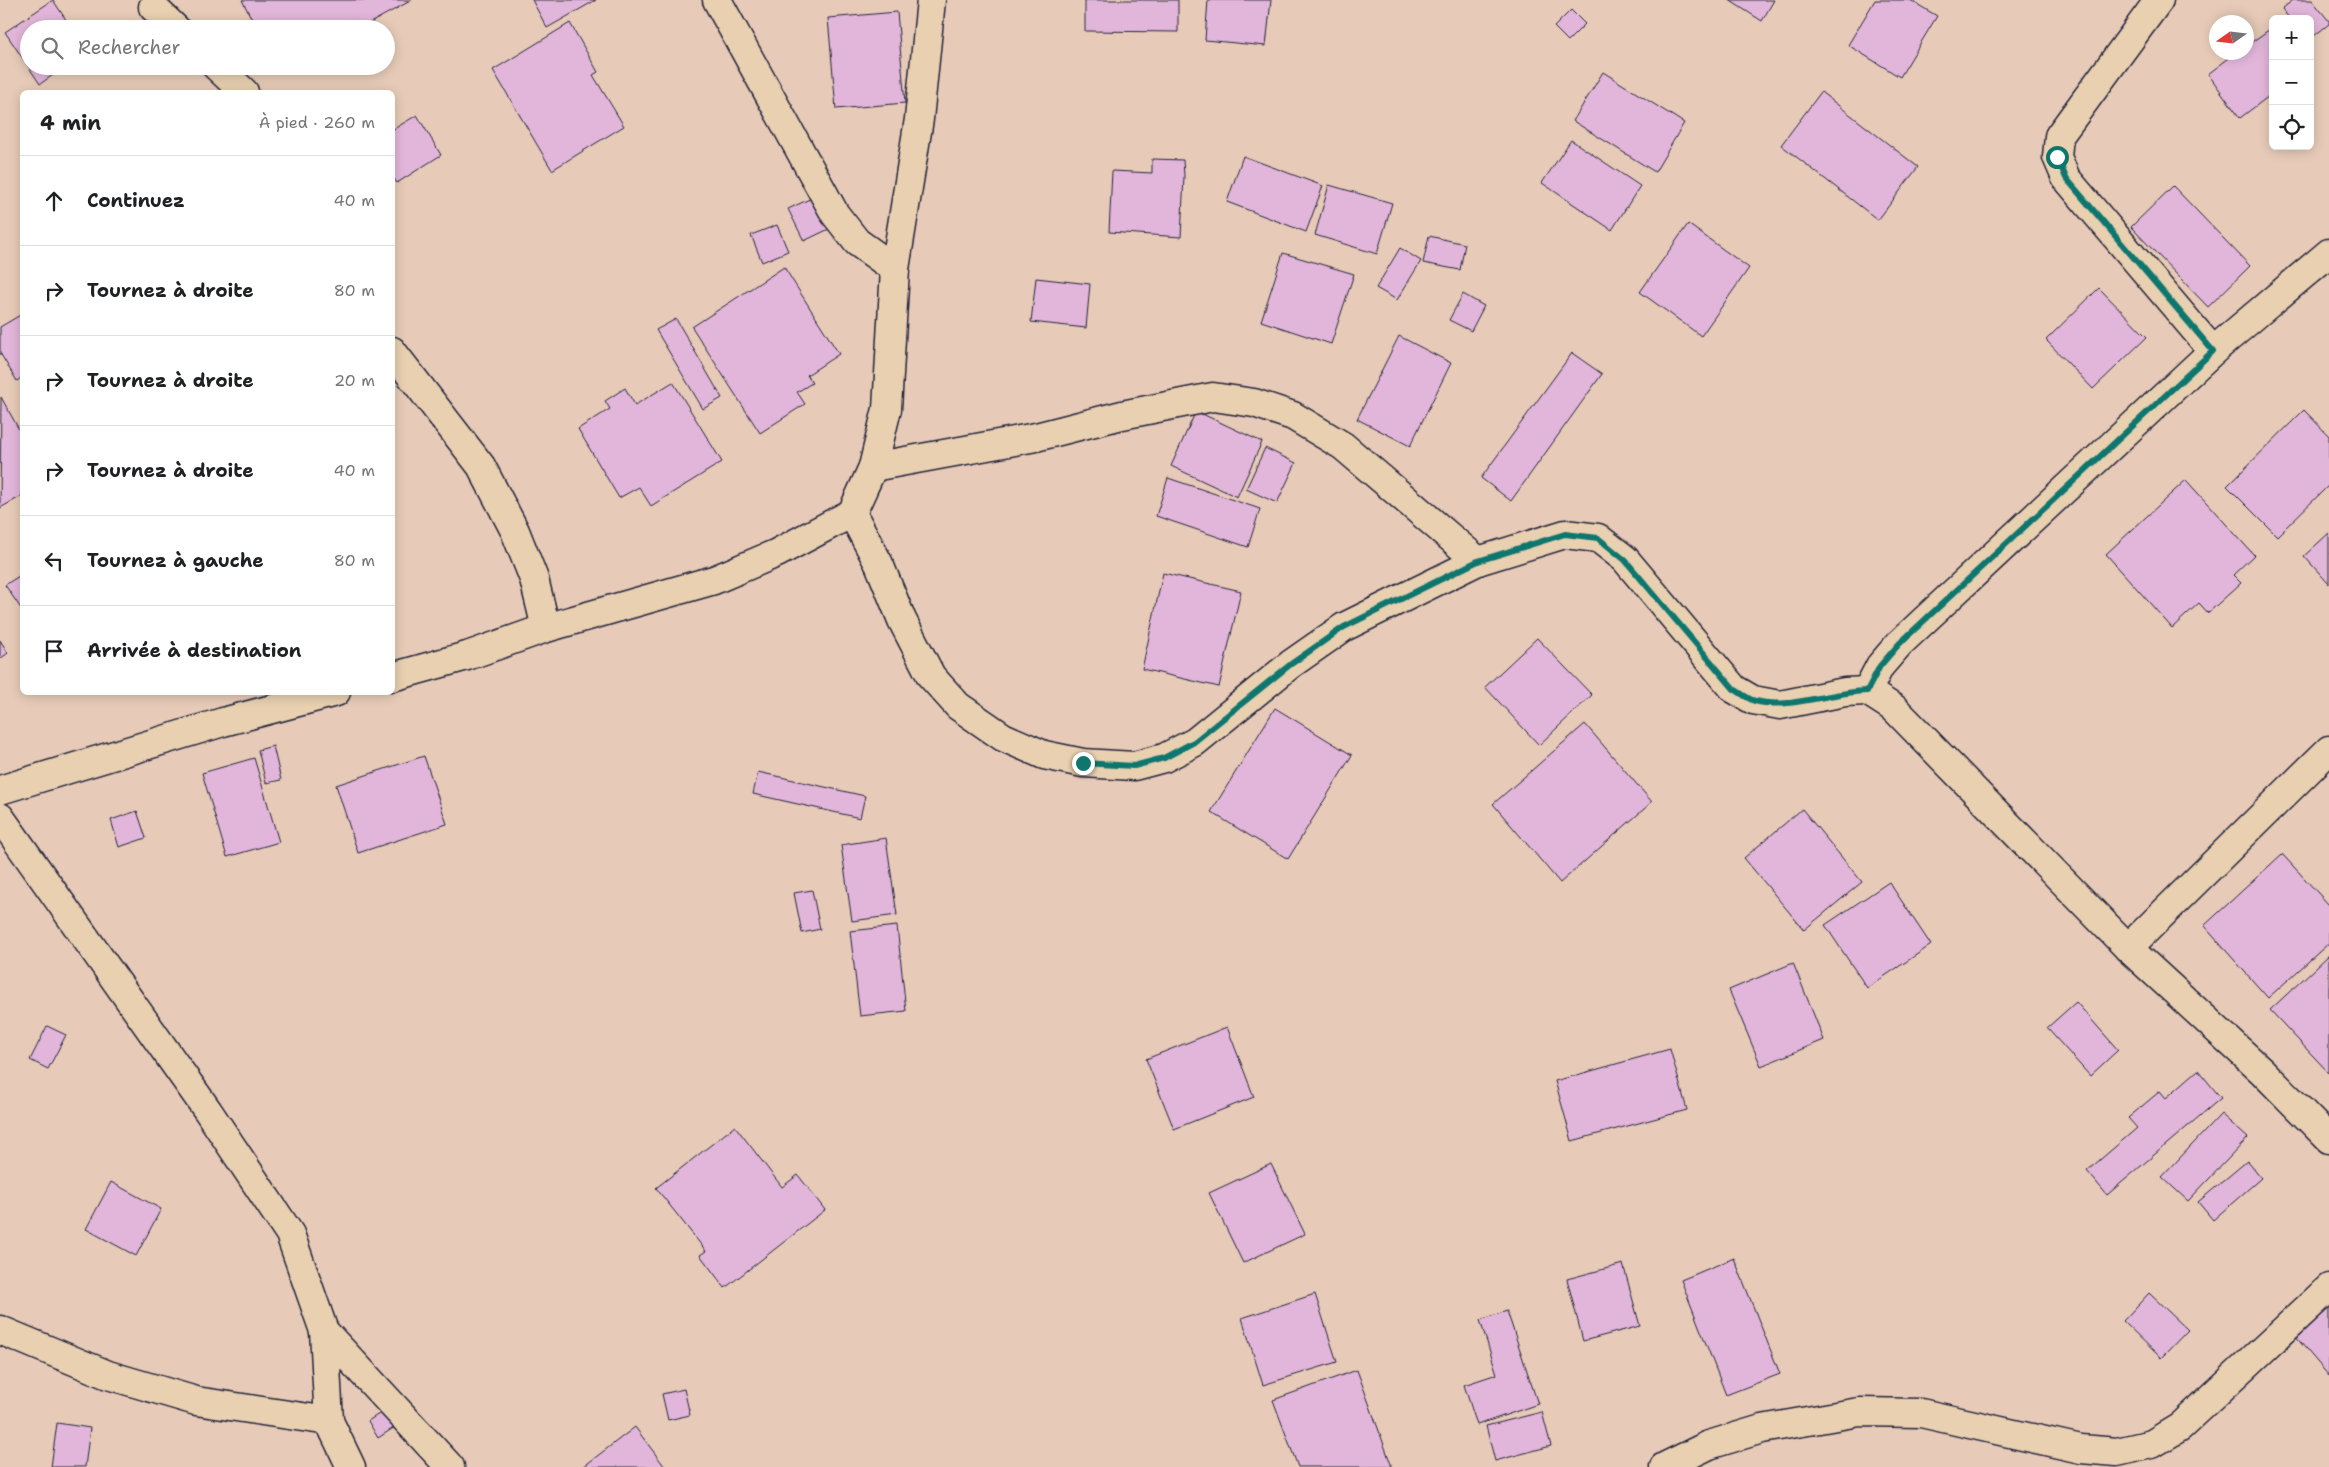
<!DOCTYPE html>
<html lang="fr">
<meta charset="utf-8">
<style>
body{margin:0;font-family:"Shantell Sans",sans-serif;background:#f6f6f6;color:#202124}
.controls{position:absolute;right:15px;top:15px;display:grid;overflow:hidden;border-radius:8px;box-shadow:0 2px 12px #0003}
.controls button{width:45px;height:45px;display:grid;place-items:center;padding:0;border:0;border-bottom:1px solid #e0e0e0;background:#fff;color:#202124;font:25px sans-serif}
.compass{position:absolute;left:2209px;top:15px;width:45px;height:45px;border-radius:50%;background:#fff;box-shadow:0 2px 12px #0003;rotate:256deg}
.stop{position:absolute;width:15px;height:15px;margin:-11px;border:4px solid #0f766e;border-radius:50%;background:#fff}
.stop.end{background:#0f766e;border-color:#fff;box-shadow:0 1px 5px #0008}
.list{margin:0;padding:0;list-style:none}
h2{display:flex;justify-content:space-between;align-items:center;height:65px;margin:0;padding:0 20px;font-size:21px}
h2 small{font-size:16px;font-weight:400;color:#757577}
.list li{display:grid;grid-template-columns:32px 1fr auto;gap:15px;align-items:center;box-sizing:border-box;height:90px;padding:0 20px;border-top:1px solid #e0e0e0}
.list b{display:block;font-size:19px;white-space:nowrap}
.list em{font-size:16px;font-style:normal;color:#757577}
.icon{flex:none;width:28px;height:28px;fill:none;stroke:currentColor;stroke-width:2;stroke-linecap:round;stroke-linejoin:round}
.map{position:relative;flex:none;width:2329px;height:1467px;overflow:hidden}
.search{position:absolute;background:#fff;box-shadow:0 2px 12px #0003;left:20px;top:20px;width:375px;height:55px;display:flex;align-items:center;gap:12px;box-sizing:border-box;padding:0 18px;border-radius:28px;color:#757577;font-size:19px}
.panel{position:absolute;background:#fff;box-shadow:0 2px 12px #0003;left:20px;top:90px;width:375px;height:605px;border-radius:8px}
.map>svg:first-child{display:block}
.building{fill:#e2b6da;stroke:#22223b}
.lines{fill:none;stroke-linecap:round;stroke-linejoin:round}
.minor-casing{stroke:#22223b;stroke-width:31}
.minor{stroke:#e8d0b0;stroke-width:28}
.route{stroke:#0f766e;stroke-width:6}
</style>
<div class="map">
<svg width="2329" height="1467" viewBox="0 0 2329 1467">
<rect width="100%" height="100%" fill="#e7cbb8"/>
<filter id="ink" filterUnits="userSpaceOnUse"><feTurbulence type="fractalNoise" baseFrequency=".02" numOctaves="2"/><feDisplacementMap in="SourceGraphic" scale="10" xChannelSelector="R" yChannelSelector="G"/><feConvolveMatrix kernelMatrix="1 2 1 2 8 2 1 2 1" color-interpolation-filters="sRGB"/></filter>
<g filter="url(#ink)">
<g class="building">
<polygon points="53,0 72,29 29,29 29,66 66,66 40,84 5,32"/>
<polygon points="242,0 412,0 359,29 257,29"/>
<polygon points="532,0 596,0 547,28"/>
<polygon points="1085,0 1178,0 1178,32 1085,31"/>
<polygon points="1208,0 1271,0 1266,46 1205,40"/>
<polygon points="1729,0 1774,0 1762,21"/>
<polygon points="1875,0 1910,0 1937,16 1900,77 1848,45"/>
<polygon points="2293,0 2312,0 2329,21 2329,24 2310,39 2310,19 2290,19 2282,9"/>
<polygon points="1571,10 1585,24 1568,41 1554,27"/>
<polygon points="897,12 905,103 836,109 828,18"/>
<polygon points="570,23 598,72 593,75 624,126 552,170 493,70"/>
<polygon points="2273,27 2273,93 2240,118 2208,74 2237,52 2246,52 2246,46"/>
<polygon points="1603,72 1684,123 1655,172 1573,121"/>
<polygon points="1821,92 1918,167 1878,220 1781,145"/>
<polygon points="417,115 441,155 397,183 392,176 392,130"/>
<polygon points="1571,140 1640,186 1612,230 1542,183"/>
<polygon points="1243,156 1323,186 1306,232 1227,202"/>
<polygon points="1152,159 1183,160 1184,176 1181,237 1109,232 1112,171 1152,173"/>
<polygon points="1329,185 1392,203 1377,254 1315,235"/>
<polygon points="2173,186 2250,266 2208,307 2131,227"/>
<polygon points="814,197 829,229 804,241 788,209"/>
<polygon points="1688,224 1749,268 1701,336 1640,292"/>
<polygon points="777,225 788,251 762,262 751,235"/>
<polygon points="1429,236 1465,244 1460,270 1423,263"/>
<polygon points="1400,248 1421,261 1397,300 1376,288"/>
<polygon points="1283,253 1354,274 1331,344 1261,321"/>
<polygon points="784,267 839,354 807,375 812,383 797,392 805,404 760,433 692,327"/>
<polygon points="1036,278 1090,284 1086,328 1031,322"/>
<polygon points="2099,288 2147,337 2093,389 2046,340"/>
<polygon points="1463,294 1484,306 1471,331 1449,320"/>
<polygon points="22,314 22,377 17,381 0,353 0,327"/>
<polygon points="676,319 722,398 703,409 656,330"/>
<polygon points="1399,336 1451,363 1410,446 1357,419"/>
<polygon points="1572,353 1602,374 1511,501 1481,478"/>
<polygon points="673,382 722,462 651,506 639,487 619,498 578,429 610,409 605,401 625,388 635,405"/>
<polygon points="1,397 22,435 22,496 0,508"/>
<polygon points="2304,410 2329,436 2329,485 2277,536 2227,486"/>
<polygon points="1196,411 1262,442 1237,497 1171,466"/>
<polygon points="1265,448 1296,463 1277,503 1246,489"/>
<polygon points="1168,478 1260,509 1248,547 1156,516"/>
<polygon points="2186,480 2254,555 2233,575 2241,583 2208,613 2199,603 2172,628 2106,554"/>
<polygon points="2329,533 2329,584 2304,556"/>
<polygon points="1163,573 1241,591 1219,687 1142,669"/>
<polygon points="22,574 22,610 5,585"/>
<polygon points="1537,638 1592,695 1539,745 1485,687"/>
<polygon points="0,640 8,653 0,659"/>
<polygon points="1275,708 1352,755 1288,859 1211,812"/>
<polygon points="1585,724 1652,802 1560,883 1493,804"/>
<polygon points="273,746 281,780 266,783 258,750"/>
<polygon points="424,756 447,824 358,853 336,785"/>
<polygon points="254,758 279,842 227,857 202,773"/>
<polygon points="758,772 865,796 860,818 753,794"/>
<polygon points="1802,809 1862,882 1804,930 1744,858"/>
<polygon points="137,811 146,838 119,847 111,820"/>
<polygon points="886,838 897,915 852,921 841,845"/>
<polygon points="2282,854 2329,905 2329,943 2268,998 2204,926"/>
<polygon points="1889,882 1931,945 1867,988 1825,925"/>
<polygon points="812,890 820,929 802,933 794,893"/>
<polygon points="897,926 906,1011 860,1016 850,931"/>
<polygon points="2329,955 2329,1073 2270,1010"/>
<polygon points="1793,963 1824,1040 1761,1066 1729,990"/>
<polygon points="2076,1002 2118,1050 2090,1076 2047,1028"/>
<polygon points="47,1026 66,1035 48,1069 30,1060"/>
<polygon points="1227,1027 1254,1097 1174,1129 1146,1059"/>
<polygon points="1670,1049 1687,1110 1572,1141 1555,1081"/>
<polygon points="2198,1070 2221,1098 2107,1195 2087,1171 2137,1128 2128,1118 2160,1091 2166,1098"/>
<polygon points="2221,1114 2248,1138 2188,1201 2162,1177"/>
<polygon points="735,1126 782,1187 798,1175 825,1210 725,1288 700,1255 706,1251 656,1188"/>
<polygon points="2247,1161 2261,1178 2213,1220 2198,1202"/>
<polygon points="1271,1164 1305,1234 1243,1263 1209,1193"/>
<polygon points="111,1182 161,1209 136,1256 86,1229"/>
<polygon points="1734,1258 1780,1374 1726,1395 1681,1280"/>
<polygon points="1623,1264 1640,1326 1583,1341 1567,1279"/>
<polygon points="2149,1293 2188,1330 2161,1358 2123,1321"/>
<polygon points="1315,1294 1337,1362 1263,1385 1242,1318"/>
<polygon points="2329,1296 2329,1376 2289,1329"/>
<polygon points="1507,1311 1538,1404 1477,1425 1464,1385 1497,1374 1480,1320"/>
<polygon points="1357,1370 1392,1467 1298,1467 1273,1400"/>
<polygon points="684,1389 690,1415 668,1420 662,1394"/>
<polygon points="385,1410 395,1427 378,1438 368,1421"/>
<polygon points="1542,1412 1551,1446 1495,1461 1486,1426"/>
<polygon points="57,1423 90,1428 85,1467 51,1467"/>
<polygon points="635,1427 665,1467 583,1467"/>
</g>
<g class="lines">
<defs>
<g id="minor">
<polyline points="717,0 835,214 857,242 895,269"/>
<polyline points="2159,0 2059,136 2057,157 2066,178 2213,351"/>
<polyline points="153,7 176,29"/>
<polyline points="216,66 244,92"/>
<polyline points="392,351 481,466 515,531 534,579 546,628"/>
<polyline points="873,467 1036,437 1122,415 1213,397 1254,403 1293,416 1343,446 1478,561"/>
<polyline points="852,513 879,564 902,620 931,676 958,706 1003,737 1044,755 1083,763 1134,766 1164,758 1195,742 1291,664 1344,627 1478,561 1565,534 1598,538 1625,559 1734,689 1753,700 1780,705 1845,692 1867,691 1895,709 2128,948 2262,1071 2329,1139"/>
<polyline points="392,677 467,656 546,628 714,580 777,553 852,513 873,467 887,409 895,269 919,119 931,0"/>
<polyline points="1867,691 1880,666 1899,644 2213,351 2329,253"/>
<polyline points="0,790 223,722 336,692"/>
<polyline points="0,817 208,1111 290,1234 324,1331 329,1421 351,1467"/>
<polyline points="2128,948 2329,750"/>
<polyline points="0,1330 108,1375 196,1401 329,1421"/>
<polyline points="324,1331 450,1467"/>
<polyline points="1664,1467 1709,1445 1762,1429 1859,1412 1921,1413 2081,1449 2117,1452 2152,1444 2180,1427 2329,1288"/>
</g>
</defs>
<use href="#minor" class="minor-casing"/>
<use href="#minor" class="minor"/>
</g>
</g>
<g class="lines" filter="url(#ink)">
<path class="route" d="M1083 763 1134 766 1164 758 1194 742 1291 664 1344 627 1478 561 1565 534 1598 538 1625 560 1734 689C1741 693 1748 699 1755 701 1789 710 1830 692 1867 691L1880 666 1899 644 2213 351 2066 178 2057 157"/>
</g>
</svg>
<div class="controls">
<button>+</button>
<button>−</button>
<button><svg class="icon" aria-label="locate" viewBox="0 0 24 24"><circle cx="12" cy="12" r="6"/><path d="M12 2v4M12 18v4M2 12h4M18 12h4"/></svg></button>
</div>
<svg class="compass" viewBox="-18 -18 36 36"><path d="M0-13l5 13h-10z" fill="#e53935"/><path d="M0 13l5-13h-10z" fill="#757577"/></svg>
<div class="stop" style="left:2057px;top:157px"></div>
<div class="stop end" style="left:1083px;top:763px"></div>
<div class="search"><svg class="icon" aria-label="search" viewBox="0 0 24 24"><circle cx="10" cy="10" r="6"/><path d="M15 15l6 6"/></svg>Rechercher</div>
<section class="panel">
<h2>4 min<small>À pied · 260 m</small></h2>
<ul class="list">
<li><svg class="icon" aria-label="ahead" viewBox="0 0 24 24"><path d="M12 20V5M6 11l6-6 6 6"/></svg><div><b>Continuez</b></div><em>40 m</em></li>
<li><svg class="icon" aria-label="right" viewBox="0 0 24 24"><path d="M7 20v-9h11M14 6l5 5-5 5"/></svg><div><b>Tournez à droite</b></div><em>80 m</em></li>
<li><svg class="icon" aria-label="right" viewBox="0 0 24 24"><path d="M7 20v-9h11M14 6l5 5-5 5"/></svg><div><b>Tournez à droite</b></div><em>20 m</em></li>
<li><svg class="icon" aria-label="right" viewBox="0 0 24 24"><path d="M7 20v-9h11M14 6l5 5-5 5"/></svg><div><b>Tournez à droite</b></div><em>40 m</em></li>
<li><svg class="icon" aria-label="left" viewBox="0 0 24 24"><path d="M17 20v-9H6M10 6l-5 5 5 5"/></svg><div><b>Tournez à gauche</b></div><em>80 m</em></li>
<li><svg class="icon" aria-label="arrive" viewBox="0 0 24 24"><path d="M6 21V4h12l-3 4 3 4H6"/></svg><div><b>Arrivée à destination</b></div></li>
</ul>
</section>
</div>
